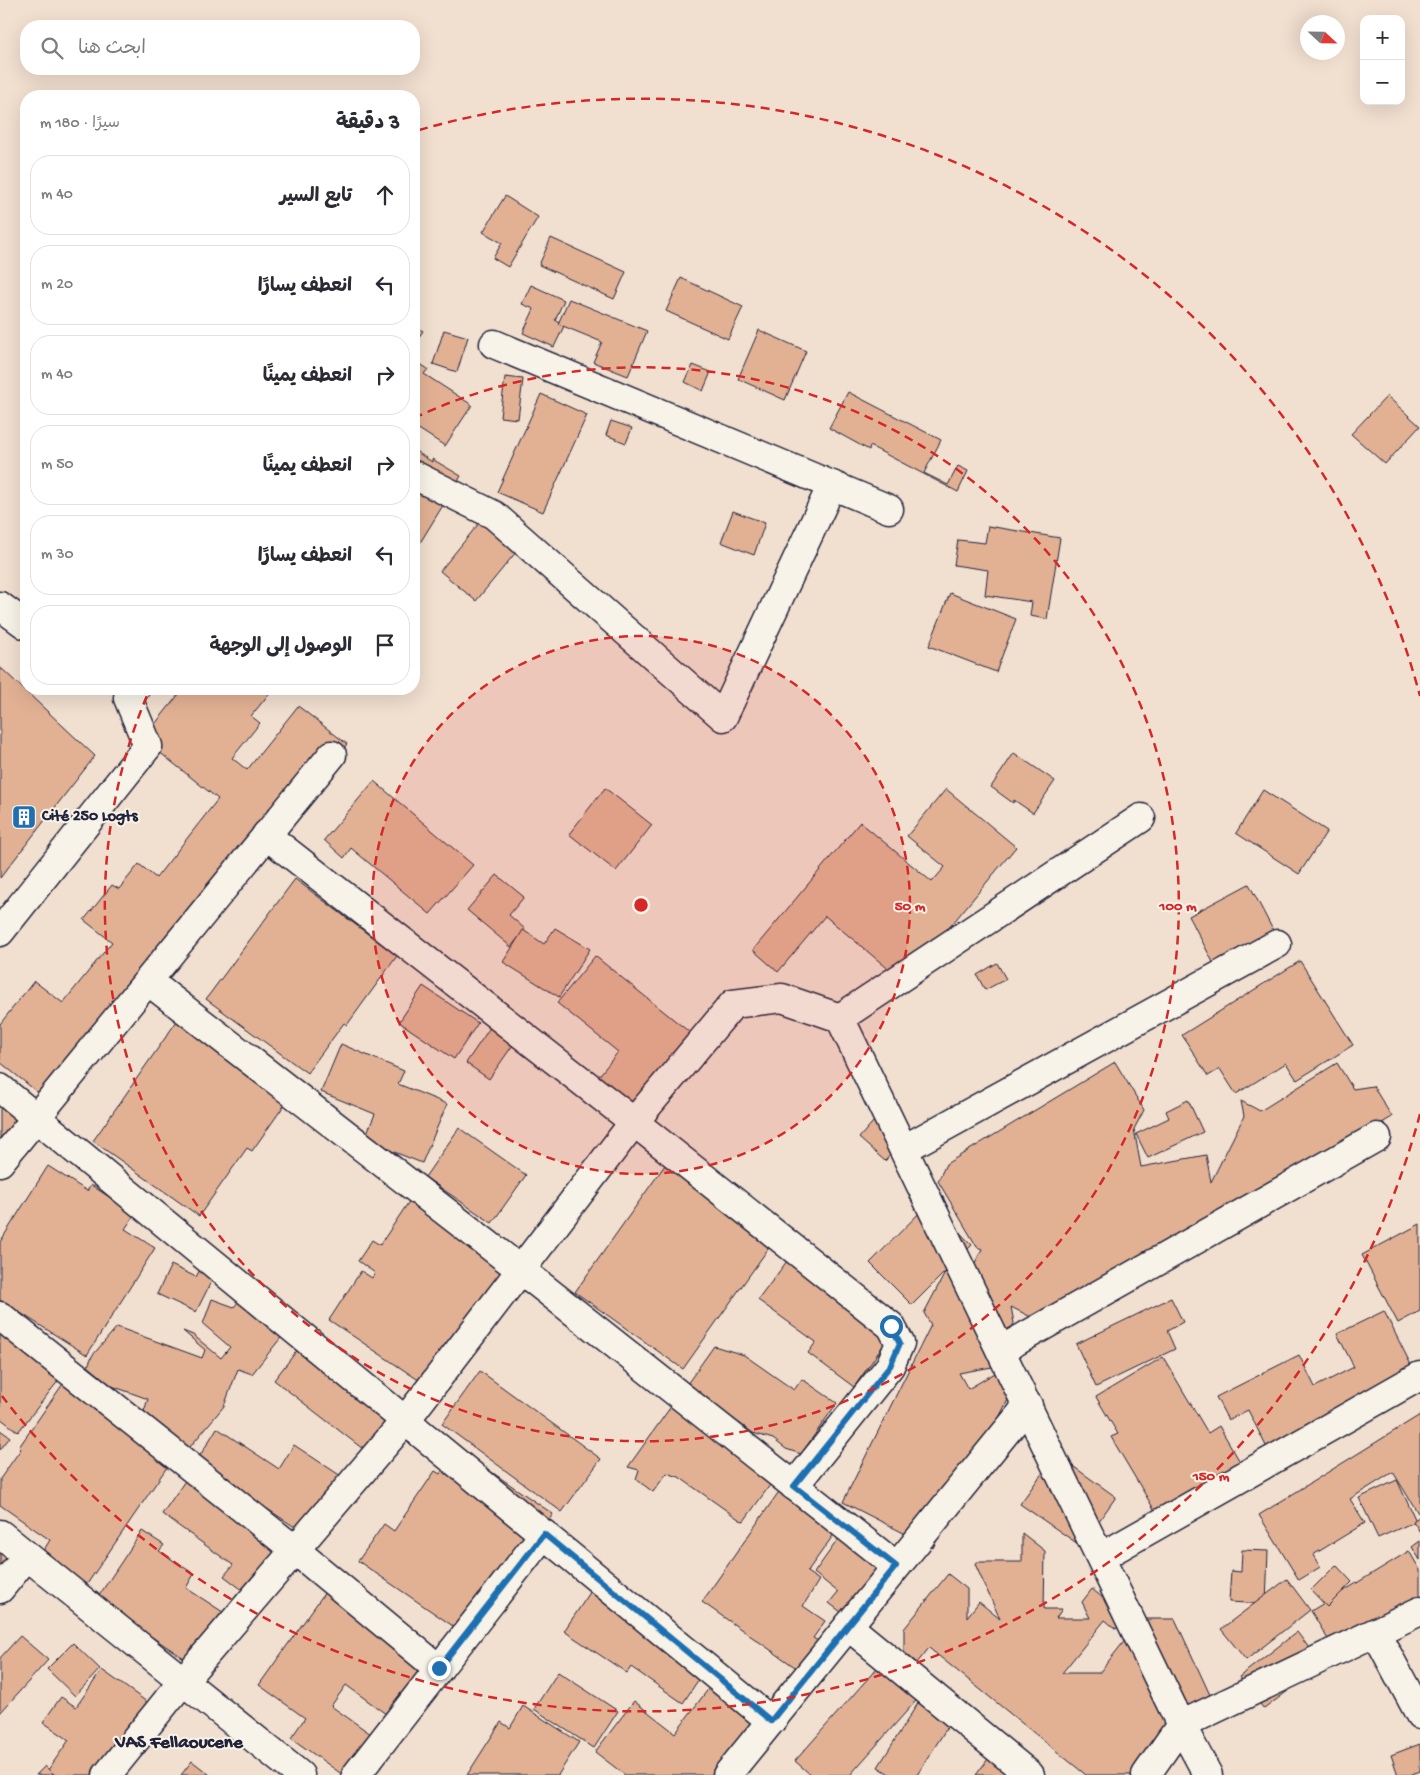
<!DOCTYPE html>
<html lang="ar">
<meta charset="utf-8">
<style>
body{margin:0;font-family:"Gochi Hand","Playpen Sans Arabic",sans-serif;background:#f2f2f3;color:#2b2b33;direction:rtl}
.controls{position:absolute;right:15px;top:15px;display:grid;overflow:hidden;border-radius:10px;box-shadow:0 5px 20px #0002}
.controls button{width:45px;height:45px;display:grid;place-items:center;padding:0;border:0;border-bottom:1px solid #e1e1e2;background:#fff;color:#2b2b33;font:25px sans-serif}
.compass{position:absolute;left:1300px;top:15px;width:45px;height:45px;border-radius:50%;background:#fff;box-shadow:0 5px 20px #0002;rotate:112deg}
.stop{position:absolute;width:15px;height:15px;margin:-11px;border:4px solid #1f6fb2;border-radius:50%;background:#fff}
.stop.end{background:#1f6fb2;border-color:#fff;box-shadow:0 1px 5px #0008}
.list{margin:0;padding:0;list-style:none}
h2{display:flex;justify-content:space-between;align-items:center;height:65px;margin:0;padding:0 20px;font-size:21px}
h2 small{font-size:16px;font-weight:400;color:#7c7c81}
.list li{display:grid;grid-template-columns:32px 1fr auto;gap:15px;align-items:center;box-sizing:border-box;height:80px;margin:0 10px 10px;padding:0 10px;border:1px solid #e1e1e2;border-radius:20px}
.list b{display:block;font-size:19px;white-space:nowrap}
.list em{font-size:16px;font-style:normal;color:#7c7c81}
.icon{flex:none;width:28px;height:28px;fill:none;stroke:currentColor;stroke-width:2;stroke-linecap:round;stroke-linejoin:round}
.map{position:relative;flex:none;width:1420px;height:1775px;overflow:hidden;direction:ltr}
.search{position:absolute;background:#fff;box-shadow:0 5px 20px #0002;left:20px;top:20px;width:400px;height:55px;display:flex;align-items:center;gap:12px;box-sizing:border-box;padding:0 18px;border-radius:20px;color:#7c7c81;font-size:19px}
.panel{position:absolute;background:#fff;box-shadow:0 5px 20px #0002;left:20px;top:90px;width:400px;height:605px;border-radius:20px;direction:rtl}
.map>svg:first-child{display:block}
.building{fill:#e2b194;stroke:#22223b}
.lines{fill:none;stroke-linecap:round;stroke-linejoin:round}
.street-casing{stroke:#22223b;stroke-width:31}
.street{stroke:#f7f3e8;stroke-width:28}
.route{stroke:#1f6fb2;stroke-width:6}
.ring{fill:none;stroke:#d62828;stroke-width:2.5;stroke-dasharray:9 6}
.labels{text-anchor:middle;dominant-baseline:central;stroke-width:4;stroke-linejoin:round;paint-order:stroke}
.poi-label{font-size:16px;font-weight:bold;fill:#22223b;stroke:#f7f3e8;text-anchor:start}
.quarter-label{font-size:19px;font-weight:bold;fill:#22223b;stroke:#f7f3e8}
.centre{fill:#d62828;stroke:#f7f3e8;stroke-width:2.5}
.ring-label{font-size:15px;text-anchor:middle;font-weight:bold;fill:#d62828;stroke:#f7f3e8;stroke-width:4;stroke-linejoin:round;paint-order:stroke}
</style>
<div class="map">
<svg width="1420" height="1775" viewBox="0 0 1420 1775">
<rect width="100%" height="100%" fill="#f1dfcf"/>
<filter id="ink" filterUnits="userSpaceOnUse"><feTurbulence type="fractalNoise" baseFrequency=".02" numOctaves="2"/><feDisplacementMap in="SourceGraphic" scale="10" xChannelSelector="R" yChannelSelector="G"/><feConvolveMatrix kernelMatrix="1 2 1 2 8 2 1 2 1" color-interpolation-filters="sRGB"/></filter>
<g filter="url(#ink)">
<g class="building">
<polygon points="505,196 538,217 508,267 493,258 502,243 483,232"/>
<polygon points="551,238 626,272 614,299 539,265"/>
<polygon points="681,278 743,307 728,339 666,311"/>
<polygon points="531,285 564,300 555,320 565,324 554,347 523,333 534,309 522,304"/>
<polygon points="569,299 647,331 628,376 593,362 602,342 558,324"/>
<polygon points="414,325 423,331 414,344"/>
<polygon points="444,330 468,337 457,372 433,364"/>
<polygon points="759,330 806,351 785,400 738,379"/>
<polygon points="414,360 428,369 424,374 472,405 445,446 414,426 414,383 416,379 414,378"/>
<polygon points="693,365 711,372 703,391 685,382"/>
<polygon points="505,377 523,379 518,419 500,417"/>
<polygon points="848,392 941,440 924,473 948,485 958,466 968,471 958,492 870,446 869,450 829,428"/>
<polygon points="541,394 587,415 543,512 497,492"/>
<polygon points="1387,396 1420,426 1385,464 1351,434"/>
<polygon points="611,421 632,428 626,443 606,435"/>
<polygon points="414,450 432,462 432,459 461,476 418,546 414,543"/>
<polygon points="733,511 765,523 754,555 721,542"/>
<polygon points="485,516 521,546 476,601 440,571"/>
<polygon points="988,526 1060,538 1047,619 1030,616 1032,602 985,595 988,570 954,565 958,540 985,543"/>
<polygon points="950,593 1016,619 996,672 929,646"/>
<polygon points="0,667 95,756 0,878"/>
<polygon points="183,689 273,689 251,716 260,723 232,758 247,770 298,706 347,744 56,1107 0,1062 0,1024 34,981 63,1003 112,942 84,920 112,885 119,889 139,864 156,878 218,799 143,739"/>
<polygon points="1014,753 1055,781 1033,813 1014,800 1013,803 991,787"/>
<polygon points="374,781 473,865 430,914 351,848 344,858 324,840"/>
<polygon points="605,788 652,825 616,871 569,834"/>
<polygon points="946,789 1016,847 904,982 825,916 778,972 753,950 860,822 932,882 945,867 907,836"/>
<polygon points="1263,790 1327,831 1299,874 1236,833"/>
<polygon points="497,875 524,897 509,915 525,929 511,947 467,910"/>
<polygon points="295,879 397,956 347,1025 344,1023 307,1073 206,999"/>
<polygon points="1249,884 1275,934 1215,966 1189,916"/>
<polygon points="555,928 590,949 559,997 503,962 523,930 544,944"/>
<polygon points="595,956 693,1035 635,1107 598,1077 618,1052 557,1003"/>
<polygon points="1300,961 1353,1045 1297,1080 1286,1063 1236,1094 1220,1069 1208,1076 1182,1035"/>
<polygon points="997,963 1006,979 985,990 977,975"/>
<polygon points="423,986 478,1023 454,1059 399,1022"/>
<polygon points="184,1011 295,1090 252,1151 247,1148 199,1216 93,1141"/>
<polygon points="491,1026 515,1042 489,1079 466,1063"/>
<polygon points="341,1044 404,1071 398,1084 447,1104 422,1163 364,1140 375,1114 321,1092"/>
<polygon points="1115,1062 1144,1110 1134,1129 1141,1167 1206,1155 1211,1182 1244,1116 1241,1101 1260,1111 1337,1063 1353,1089 1373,1086 1392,1117 1047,1325 1011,1307 1014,1323 992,1367 959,1373 968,1389 1012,1363 1020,1376 933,1548 843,1502 931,1325 924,1313 946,1271 966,1281 982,1249 977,1247 938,1181 946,1164"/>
<polygon points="0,1096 35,1125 0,1166"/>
<polygon points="1188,1100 1203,1132 1148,1158 1136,1134 1169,1118 1166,1111"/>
<polygon points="880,1114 906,1137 885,1161 859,1138"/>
<polygon points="459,1128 526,1175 492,1223 425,1177"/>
<polygon points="665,1165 773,1242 683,1369 575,1292"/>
<polygon points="48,1166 87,1191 91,1185 135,1214 125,1229 155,1248 87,1355 0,1300 0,1242"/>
<polygon points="410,1200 514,1269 429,1387 329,1320 361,1271 372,1278 375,1273 358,1261 372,1240 380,1245"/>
<polygon points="930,1202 972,1245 912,1305 870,1263"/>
<polygon points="1420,1224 1420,1311 1398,1323 1362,1255"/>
<polygon points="787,1261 890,1336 854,1387 808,1353 816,1342 758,1300"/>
<polygon points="203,1264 217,1270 196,1312 157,1294 171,1265 196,1277"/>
<polygon points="243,1296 291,1325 252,1374 238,1369 224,1406 185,1453 142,1417 148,1399 112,1386 88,1366 92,1356 117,1327 202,1358 205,1350 183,1331 193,1335 221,1358 230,1347 203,1324 212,1299 234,1307"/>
<polygon points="1171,1298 1183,1322 1167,1331 1175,1349 1096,1387 1076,1344"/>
<polygon points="1384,1311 1415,1373 1267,1448 1248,1410 1228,1420 1216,1397 1299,1355 1315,1387 1354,1367 1337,1334"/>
<polygon points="0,1318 66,1371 18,1432 0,1418"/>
<polygon points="306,1339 404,1416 372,1456 274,1380"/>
<polygon points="714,1346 744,1355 794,1390 802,1379 837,1403 801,1454 786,1449 773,1439 753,1433 739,1423 722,1447 755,1457 778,1474 744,1521 740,1520 679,1477 667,1473 653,1492 636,1479 639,1470 628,1467"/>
<polygon points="1163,1357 1208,1433 1219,1426 1242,1465 1158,1516 1111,1437 1118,1434 1096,1397"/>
<polygon points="480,1371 601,1459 562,1512 442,1424"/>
<polygon points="67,1378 176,1454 85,1587 40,1556 50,1540 0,1505 0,1479 21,1449 19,1447"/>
<polygon points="1420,1415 1420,1512 1418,1513 1393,1472 1350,1499 1365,1523 1313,1555 1320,1567 1299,1580 1259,1515"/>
<polygon points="217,1428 279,1469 294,1445 347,1480 310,1537 196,1462"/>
<polygon points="0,1430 10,1437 0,1450"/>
<polygon points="458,1449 553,1514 469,1637 358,1561 384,1524 394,1531 435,1471 440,1474"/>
<polygon points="1056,1454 1116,1497 1081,1546 1020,1504"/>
<polygon points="187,1478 292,1554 257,1601 224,1576 233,1565 162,1514"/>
<polygon points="1397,1480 1416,1521 1378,1538 1359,1498"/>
<polygon points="785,1483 842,1523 807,1572 819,1580 803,1606 825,1621 813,1638 825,1645 805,1674 702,1602"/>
<polygon points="1420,1516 1420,1532 1413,1521"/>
<polygon points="142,1531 164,1545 159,1551 194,1574 186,1588 232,1618 199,1668 96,1600"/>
<polygon points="1022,1533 1045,1551 1044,1609 1062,1609 1056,1618 1090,1618 1082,1602 1092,1589 1119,1611 1139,1601 1116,1629 1105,1620 1062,1673 1099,1673 1142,1619 1175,1619 1216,1708 1162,1775 1086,1775 929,1648 917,1663 904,1652 904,1629 948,1574 967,1589 967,1617 979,1602 1000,1619 975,1564 976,1562 1022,1562"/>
<polygon points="842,1534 889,1569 845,1615 829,1603 838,1592 814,1573"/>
<polygon points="1420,1541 1420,1560 1412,1547"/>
<polygon points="0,1548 13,1559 0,1574"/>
<polygon points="1242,1550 1268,1551 1266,1604 1229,1602 1231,1571 1241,1572"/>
<polygon points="1409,1551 1420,1570 1420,1612 1341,1661 1311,1611"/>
<polygon points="1336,1565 1352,1582 1327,1607 1311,1590"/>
<polygon points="1287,1579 1310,1610 1246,1660 1221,1629"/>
<polygon points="595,1585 710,1662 683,1703 631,1667 627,1673 564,1631"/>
<polygon points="328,1588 436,1666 397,1722 346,1685 331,1706 378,1739 343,1775 291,1738 305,1718 259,1685"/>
<polygon points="1297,1632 1322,1665 1264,1709 1239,1677"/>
<polygon points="20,1636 48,1660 0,1713 0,1658"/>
<polygon points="73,1643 100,1669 75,1696 47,1669"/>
<polygon points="892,1651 930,1685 850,1775 811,1775 795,1761"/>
<polygon points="102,1670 147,1702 96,1775 55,1775 48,1770 69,1740 43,1722 61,1697 76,1707"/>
<polygon points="558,1672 618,1711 594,1748 534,1709"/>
<polygon points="719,1675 771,1716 725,1775 625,1775 595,1752 634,1701 675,1733"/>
<polygon points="923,1695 955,1715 917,1775 891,1775 878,1767"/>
<polygon points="523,1706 579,1742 558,1775 467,1775 501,1722 510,1728"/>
<polygon points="1000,1743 1018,1775 976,1775"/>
<polygon points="1420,1744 1420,1771 1410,1775 1398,1775 1391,1755"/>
<polygon points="192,1761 210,1775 181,1775"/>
<polygon points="45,1766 54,1775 36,1775"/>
</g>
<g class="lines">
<defs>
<g id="street">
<polyline points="494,344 889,509"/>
<polyline points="414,475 494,515 723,717 832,485"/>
<polyline points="0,606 26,625"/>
<polyline points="266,835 634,1122 891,1326 900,1343 890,1366 794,1486"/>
<polyline points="0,932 148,746 128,698 135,689"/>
<polyline points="148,981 521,1270 896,1566"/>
<polyline points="840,1018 1141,818"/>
<polyline points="0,1088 771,1721"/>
<polyline points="904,1149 1277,944"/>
<polyline points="0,1162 332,755"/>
<polyline points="0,1316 295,1550 439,1669"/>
<polyline points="1001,1350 1377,1137"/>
<polyline points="0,1534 300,1775"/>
<polyline points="1101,1557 1420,1376"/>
<polyline points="0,1589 27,1556"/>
<polyline points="848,1626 1030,1775"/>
<polyline points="1376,1633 1420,1715"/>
<polyline points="107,1775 183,1681 405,1421 634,1122 733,1004 782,998 840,1018 1181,1725 1208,1775"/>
<polyline points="356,1775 544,1534"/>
<polyline points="727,1775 1028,1405"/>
<polyline points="1146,1775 1181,1725 1420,1611"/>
</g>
</defs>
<use href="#street" class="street-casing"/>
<use href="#street" class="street"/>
</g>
</g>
<g class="lines" filter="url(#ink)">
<polyline class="route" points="439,1668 544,1534 771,1721 896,1566 794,1486 890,1366 900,1343 891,1326"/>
</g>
<circle cx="641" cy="905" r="269" fill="#d62828" fill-opacity=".12"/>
<g class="ring">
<circle cx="641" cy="905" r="269"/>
<path d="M414 418A537 537 0 1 1 149 691"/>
<path d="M1420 1114A806 806 0 0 1 2 1396M419 130A806 806 0 0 1 1420 696"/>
</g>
<defs>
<symbol id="building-square" viewBox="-11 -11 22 22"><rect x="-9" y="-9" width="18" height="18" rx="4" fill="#1f6fb2" stroke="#f7f3e8"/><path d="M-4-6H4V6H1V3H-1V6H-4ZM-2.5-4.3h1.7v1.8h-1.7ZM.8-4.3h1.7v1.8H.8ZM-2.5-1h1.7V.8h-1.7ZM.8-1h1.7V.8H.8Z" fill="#fff"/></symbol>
</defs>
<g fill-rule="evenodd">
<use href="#building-square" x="10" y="803" width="28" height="28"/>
</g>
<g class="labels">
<g class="poi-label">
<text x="42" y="817">Cité 250 Logts</text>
</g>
<g class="quarter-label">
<text x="179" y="1743">VAS Fellaoucene</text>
</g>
</g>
<circle cx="641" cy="905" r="8" class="centre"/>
<g class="ring-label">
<text x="910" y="910">50 m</text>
<text x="1178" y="910">100 m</text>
<text x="1211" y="1480">150 m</text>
</g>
</svg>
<div class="controls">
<button>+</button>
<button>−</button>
</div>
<svg class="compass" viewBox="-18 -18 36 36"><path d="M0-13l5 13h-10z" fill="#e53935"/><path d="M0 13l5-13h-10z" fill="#7c7c81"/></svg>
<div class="stop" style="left:891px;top:1326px"></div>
<div class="stop end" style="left:439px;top:1668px"></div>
<div class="search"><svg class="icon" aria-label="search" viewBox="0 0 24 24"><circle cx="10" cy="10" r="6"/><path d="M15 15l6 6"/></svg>ابحث هنا</div>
<section class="panel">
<h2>3 دقيقة<small>سيرًا · 180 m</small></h2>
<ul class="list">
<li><svg class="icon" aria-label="ahead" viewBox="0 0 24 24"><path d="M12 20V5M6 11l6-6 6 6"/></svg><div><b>تابع السير</b></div><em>40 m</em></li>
<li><svg class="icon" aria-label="left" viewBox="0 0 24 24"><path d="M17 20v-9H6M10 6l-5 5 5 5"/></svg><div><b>انعطف يسارًا</b></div><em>20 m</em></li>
<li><svg class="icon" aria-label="right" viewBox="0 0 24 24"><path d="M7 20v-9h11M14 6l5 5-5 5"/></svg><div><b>انعطف يمينًا</b></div><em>40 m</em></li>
<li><svg class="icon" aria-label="right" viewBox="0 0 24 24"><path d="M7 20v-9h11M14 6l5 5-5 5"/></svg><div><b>انعطف يمينًا</b></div><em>50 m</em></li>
<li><svg class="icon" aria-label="left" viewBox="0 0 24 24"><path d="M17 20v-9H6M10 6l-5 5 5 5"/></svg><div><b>انعطف يسارًا</b></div><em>30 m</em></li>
<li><svg class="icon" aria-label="arrive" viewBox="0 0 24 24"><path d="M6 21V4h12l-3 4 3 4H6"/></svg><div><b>الوصول إلى الوجهة</b></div></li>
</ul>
</section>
</div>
